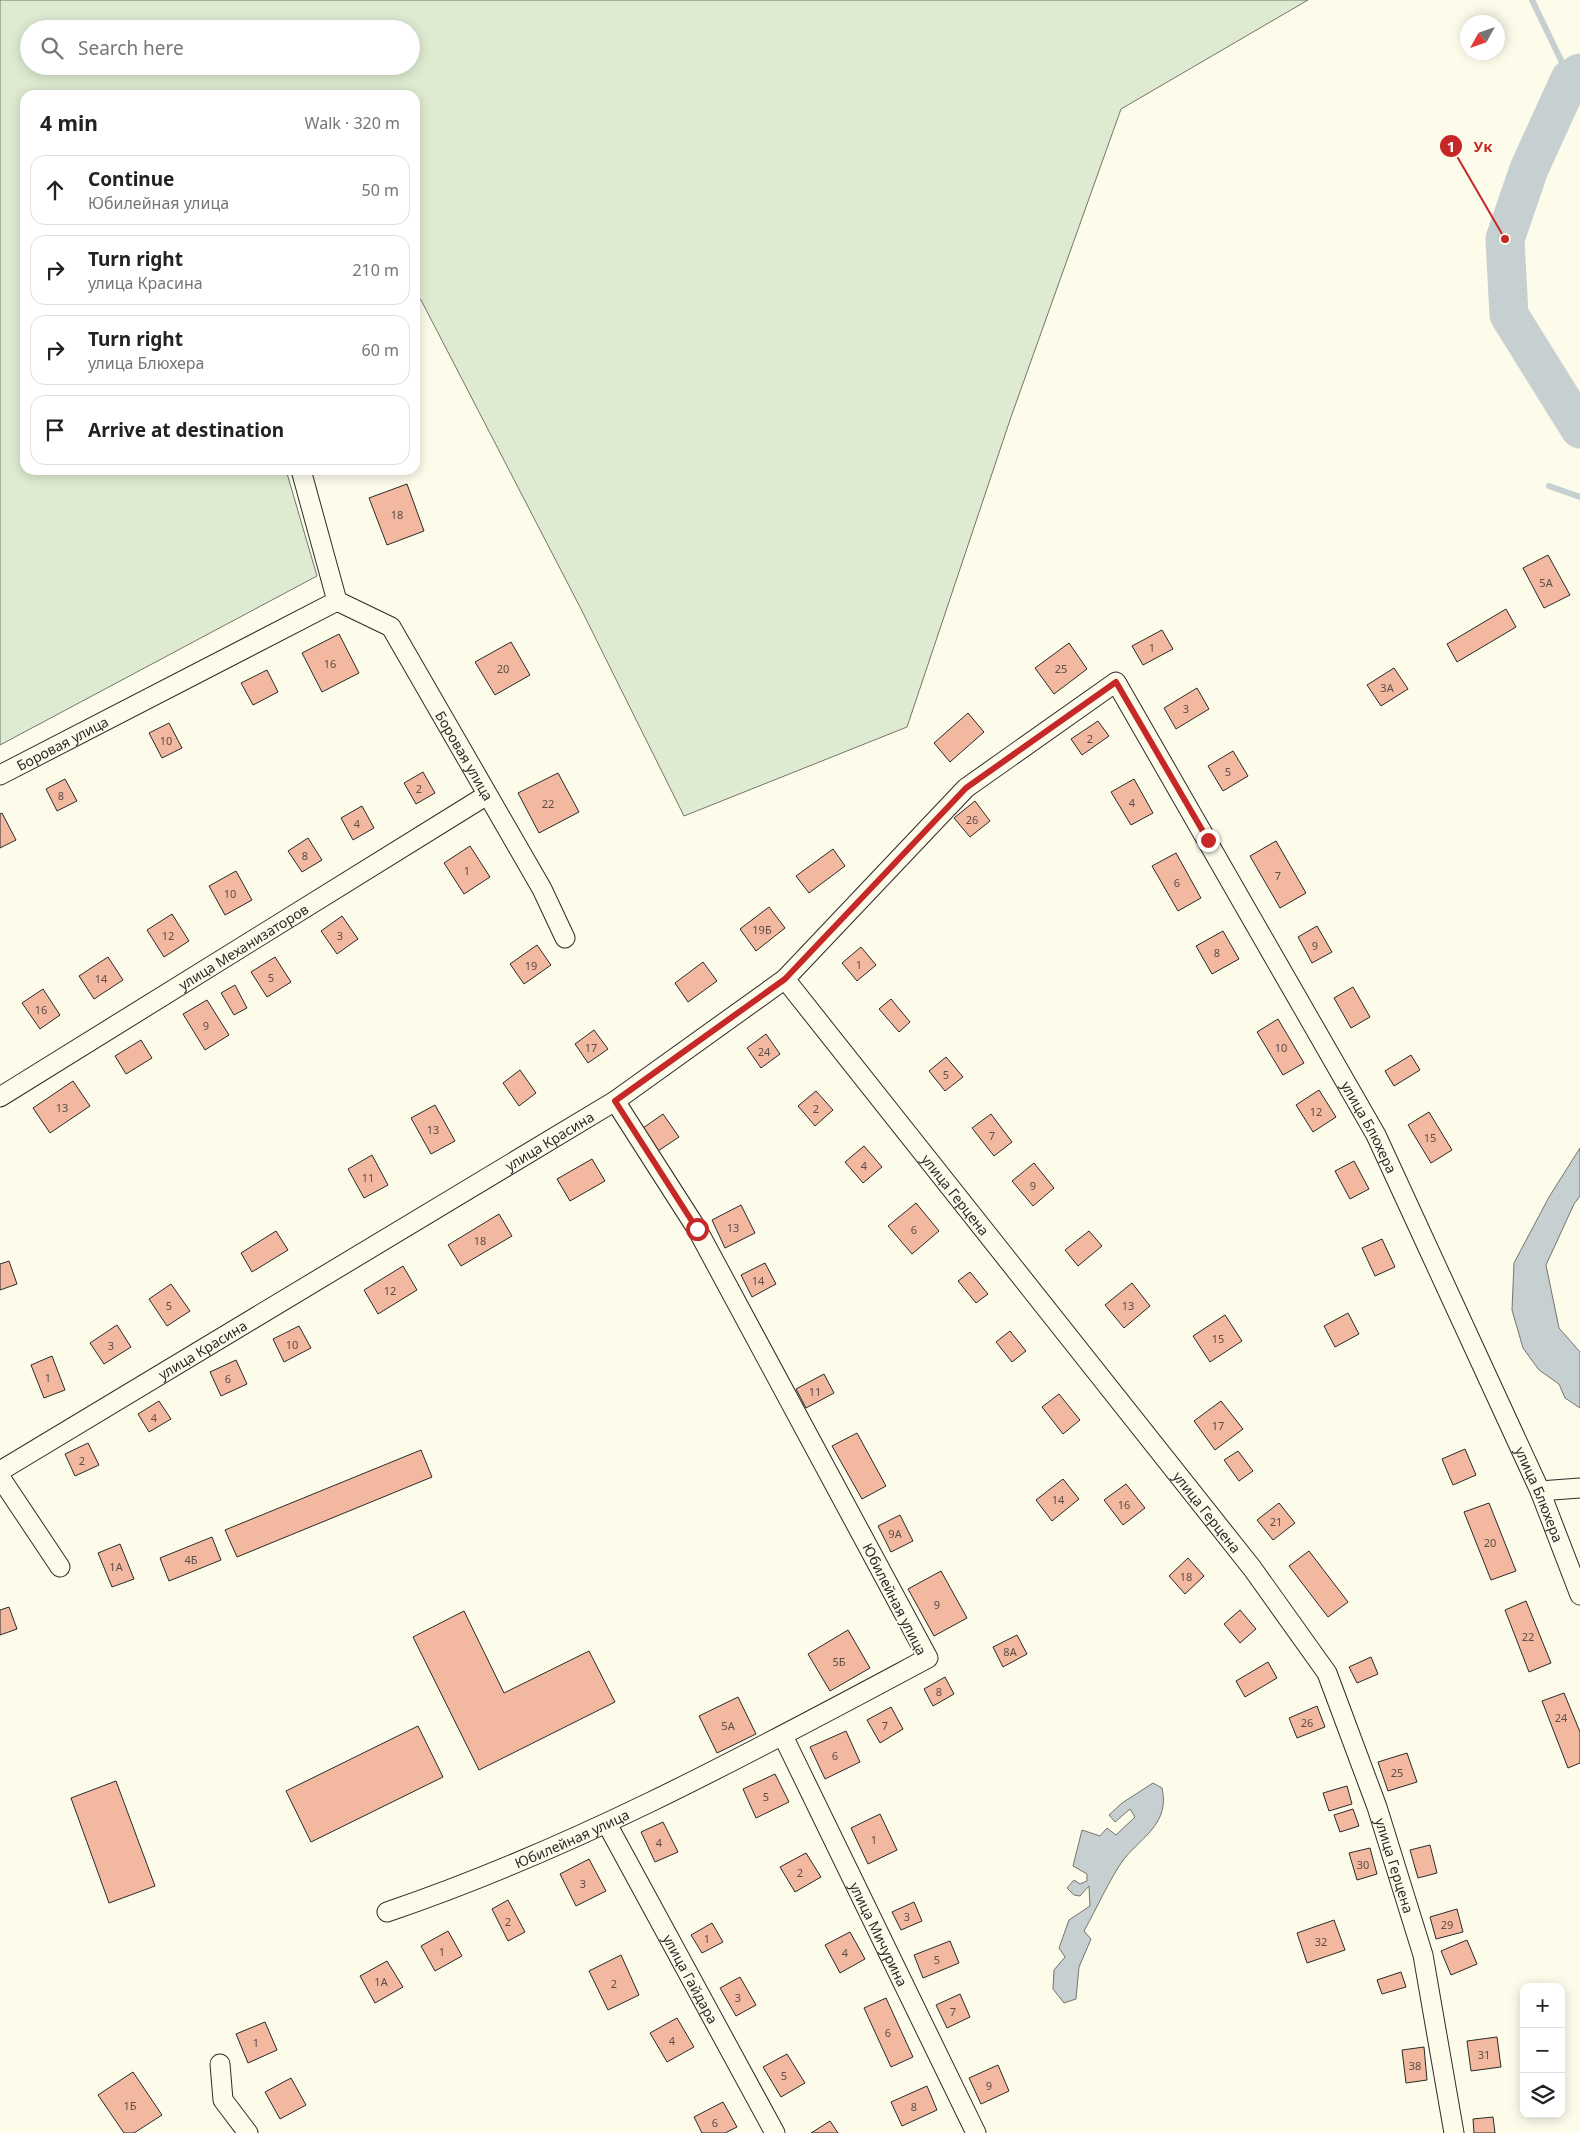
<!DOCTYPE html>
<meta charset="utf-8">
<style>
body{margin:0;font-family:"Noto Sans",sans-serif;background:#f6f6f6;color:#222}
.controls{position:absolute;right:15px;bottom:15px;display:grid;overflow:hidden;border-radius:10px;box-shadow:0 2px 12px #0003}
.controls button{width:45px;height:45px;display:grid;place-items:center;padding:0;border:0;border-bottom:1px solid #e0e0e0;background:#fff;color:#222;font:25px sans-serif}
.compass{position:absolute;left:1460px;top:15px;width:45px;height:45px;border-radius:50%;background:#fff;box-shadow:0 2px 12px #0003;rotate:230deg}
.stop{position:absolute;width:15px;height:15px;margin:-11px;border:4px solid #c62828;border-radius:50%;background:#fff}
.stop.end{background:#c62828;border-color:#fff;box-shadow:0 1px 5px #0008}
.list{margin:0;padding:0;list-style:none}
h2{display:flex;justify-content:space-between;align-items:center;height:65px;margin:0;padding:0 20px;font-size:21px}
h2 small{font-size:16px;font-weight:400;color:#767676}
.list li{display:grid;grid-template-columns:32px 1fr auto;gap:15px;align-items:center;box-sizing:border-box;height:70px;margin:0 10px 10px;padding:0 10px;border:1px solid #e0e0e0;border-radius:15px}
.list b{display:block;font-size:19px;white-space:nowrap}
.list p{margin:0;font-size:16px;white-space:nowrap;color:#767676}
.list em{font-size:16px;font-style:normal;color:#767676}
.icon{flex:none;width:28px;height:28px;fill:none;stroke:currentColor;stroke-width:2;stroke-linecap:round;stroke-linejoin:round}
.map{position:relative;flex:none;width:1580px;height:2133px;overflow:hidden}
.search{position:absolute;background:#fff;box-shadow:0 2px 12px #0003;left:20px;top:20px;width:400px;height:55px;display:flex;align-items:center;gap:12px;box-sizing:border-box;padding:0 18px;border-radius:28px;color:#767676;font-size:19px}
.panel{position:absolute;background:#fff;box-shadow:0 2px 12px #0003;left:20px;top:90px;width:400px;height:385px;border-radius:15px}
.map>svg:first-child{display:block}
.green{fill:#deebd1;stroke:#74746e;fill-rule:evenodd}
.water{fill:#c7d0d0;stroke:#74746e}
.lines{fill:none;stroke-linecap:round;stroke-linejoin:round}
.stream{stroke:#c7d0d0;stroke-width:6}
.river{stroke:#c7d0d0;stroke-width:39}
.building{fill:#f2b8a0;stroke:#2b2b2b}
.street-casing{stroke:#2b2b2b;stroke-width:21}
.street{stroke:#fdfbea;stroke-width:19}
.route{stroke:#c62828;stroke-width:6}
.labels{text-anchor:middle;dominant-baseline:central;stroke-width:4;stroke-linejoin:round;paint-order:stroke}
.number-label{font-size:11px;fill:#5d4e48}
.street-label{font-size:14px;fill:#2b2b2b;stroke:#fdfbea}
.leader{fill:none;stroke:#c62828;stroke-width:2}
.callout-dot{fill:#c62828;stroke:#fdfbea;stroke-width:2}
.mark-label{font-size:15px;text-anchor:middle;font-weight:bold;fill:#fff}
.callout-label{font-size:15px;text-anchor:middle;font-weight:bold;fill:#c62828;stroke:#fdfbea;stroke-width:4;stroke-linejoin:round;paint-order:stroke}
</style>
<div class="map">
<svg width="1580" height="2133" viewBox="0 0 1580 2133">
<rect width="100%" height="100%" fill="#fdfbea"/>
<path class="green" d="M0 0H1308L1121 109 1011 417 907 727 684 816 581 609 421 300 415 298V95H25V470H286L317 576 0 745ZM29 29H411V66H29Z"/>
<g class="water">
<polygon points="1580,1148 1580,1196 1574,1204 1546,1265 1559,1328 1580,1352 1580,1408 1565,1398 1559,1384 1539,1370 1523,1348 1512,1310 1514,1263 1549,1197"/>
<path d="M1153 1783 1162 1788C1170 1823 1143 1836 1124 1859 1110 1878 1096 1910 1084 1931L1091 1939 1079 1967 1076 1999 1064 2003 1053 1989 1054 1970 1065 1957 1059 1948 1069 1920 1090 1906 1089 1886 1080 1896 1074 1895 1067 1888 1074 1880 1080 1884 1087 1881V1874L1073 1866 1082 1830 1100 1836 1107 1828 1116 1835 1135 1817 1130 1809 1115 1822 1109 1815 1122 1803Z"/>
</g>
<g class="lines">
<g class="stream">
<polyline points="1532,0 1570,79"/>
<polyline points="1549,486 1580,497"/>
</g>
<polyline class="river" points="1580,73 1570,79 1529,169 1505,239 1509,315 1580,429"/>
</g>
<g class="building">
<polygon points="407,484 424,531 387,545 369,498"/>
<polygon points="1548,555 1570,595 1544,608 1523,568"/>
<polygon points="1506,609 1516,627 1457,662 1447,644"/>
<polygon points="1162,630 1173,649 1143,665 1132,646"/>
<polygon points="339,634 359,673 322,692 302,653"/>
<polygon points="511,642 530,675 495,695 475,662"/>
<polygon points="1069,643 1087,669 1054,694 1035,668"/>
<polygon points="1394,668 1408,689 1381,706 1367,685"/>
<polygon points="267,670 278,692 253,705 241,683"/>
<polygon points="1197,688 1209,709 1176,729 1164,708"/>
<polygon points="968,713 984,732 950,762 934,743"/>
<polygon points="1098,721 1109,736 1082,755 1071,739"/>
<polygon points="169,723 182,748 162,758 149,733"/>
<polygon points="1233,751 1248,776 1223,791 1208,766"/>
<polygon points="423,772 435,793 416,804 404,783"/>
<polygon points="558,773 579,812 539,833 518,793"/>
<polygon points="65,779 77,801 57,811 46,789"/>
<polygon points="1134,779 1153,813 1131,825 1111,792"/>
<polygon points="975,801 990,821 970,837 954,818"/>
<polygon points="362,806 374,828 353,840 341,818"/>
<polygon points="2,813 16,840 0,848 0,814"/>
<polygon points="308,838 322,860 302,872 288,851"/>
<polygon points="1276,841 1306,893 1280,908 1250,856"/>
<polygon points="470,846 490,877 464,894 444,863"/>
<polygon points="833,849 845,866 809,893 796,876"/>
<polygon points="1176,853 1201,898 1178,911 1152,866"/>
<polygon points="236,871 252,900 225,915 209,886"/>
<polygon points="769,907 785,928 756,951 740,929"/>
<polygon points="172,914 189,941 164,957 147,930"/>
<polygon points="342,916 358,939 337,954 321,931"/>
<polygon points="1317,926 1332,952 1312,963 1298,937"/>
<polygon points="1223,931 1239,959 1212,974 1196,946"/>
<polygon points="537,945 551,965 524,984 510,964"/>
<polygon points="861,947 876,965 857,981 842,963"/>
<polygon points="108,957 123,980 94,999 79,976"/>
<polygon points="275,957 291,982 267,997 251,972"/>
<polygon points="703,962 717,981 688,1002 675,983"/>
<polygon points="235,985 247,1008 234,1015 221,993"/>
<polygon points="1353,987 1370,1017 1351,1028 1334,998"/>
<polygon points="43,989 60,1015 40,1029 22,1003"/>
<polygon points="891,999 910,1022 899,1032 879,1009"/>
<polygon points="207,1000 229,1035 205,1050 183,1014"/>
<polygon points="1278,1019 1304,1063 1283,1075 1257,1032"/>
<polygon points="594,1030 608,1049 588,1063 575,1044"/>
<polygon points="766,1034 780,1054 761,1068 747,1048"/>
<polygon points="141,1040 152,1058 126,1074 115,1056"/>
<polygon points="1411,1055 1420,1070 1394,1086 1385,1071"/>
<polygon points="946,1057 963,1077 945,1091 929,1071"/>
<polygon points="520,1070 536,1093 519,1106 503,1083"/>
<polygon points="73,1081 90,1106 50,1133 33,1108"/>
<polygon points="1319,1090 1336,1117 1313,1132 1296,1105"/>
<polygon points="816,1091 833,1110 815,1126 798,1106"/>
<polygon points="435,1105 455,1141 431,1154 411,1118"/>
<polygon points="1429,1112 1452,1150 1431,1163 1408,1125"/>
<polygon points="663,1114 679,1137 658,1151 643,1128"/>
<polygon points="991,1114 1012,1142 994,1156 972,1128"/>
<polygon points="864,1146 882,1167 863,1183 845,1162"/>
<polygon points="372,1155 388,1185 364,1198 348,1169"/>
<polygon points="592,1159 605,1181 570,1201 557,1179"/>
<polygon points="1354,1161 1369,1189 1350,1199 1335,1171"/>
<polygon points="1034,1163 1054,1188 1033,1206 1012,1181"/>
<polygon points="916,1203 939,1231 912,1254 888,1226"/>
<polygon points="741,1205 755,1233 725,1248 712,1220"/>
<polygon points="499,1214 512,1236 461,1266 448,1245"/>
<polygon points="276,1231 288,1250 252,1272 241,1253"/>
<polygon points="1089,1231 1102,1246 1078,1266 1065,1250"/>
<polygon points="1382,1239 1395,1267 1375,1276 1362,1248"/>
<polygon points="9,1261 17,1284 0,1290 0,1264"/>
<polygon points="765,1263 776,1284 752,1297 741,1275"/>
<polygon points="403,1266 417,1290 378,1314 364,1290"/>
<polygon points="970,1272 988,1294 976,1303 958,1281"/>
<polygon points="1132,1283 1150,1306 1124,1328 1105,1305"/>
<polygon points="171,1284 190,1311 167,1326 149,1299"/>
<polygon points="1348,1313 1359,1334 1335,1347 1324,1326"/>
<polygon points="1225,1315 1242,1341 1210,1362 1193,1336"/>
<polygon points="117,1325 131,1347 104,1364 90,1343"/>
<polygon points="299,1326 311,1348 284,1362 273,1339"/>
<polygon points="1010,1331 1026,1351 1012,1362 996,1342"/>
<polygon points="52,1356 65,1390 44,1398 31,1365"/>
<polygon points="236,1360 247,1384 221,1396 210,1372"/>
<polygon points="824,1374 834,1393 806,1408 796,1389"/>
<polygon points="1059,1394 1080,1420 1063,1434 1042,1407"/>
<polygon points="159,1401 171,1419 149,1432 138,1414"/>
<polygon points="1221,1401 1243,1429 1215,1450 1194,1421"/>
<polygon points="857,1433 886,1486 862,1499 832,1446"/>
<polygon points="88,1443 99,1465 75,1476 65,1454"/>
<polygon points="1465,1449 1476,1475 1453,1485 1442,1459"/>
<polygon points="421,1450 432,1477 237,1557 225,1530"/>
<polygon points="1238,1451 1253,1471 1239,1481 1224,1460"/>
<polygon points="1063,1479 1079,1499 1052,1521 1036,1500"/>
<polygon points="1126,1484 1145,1508 1123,1525 1104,1500"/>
<polygon points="1279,1503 1295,1523 1273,1540 1257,1520"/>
<polygon points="1489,1503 1516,1571 1491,1580 1464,1512"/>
<polygon points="900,1515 913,1541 891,1552 878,1526"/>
<polygon points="212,1537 221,1560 169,1581 160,1558"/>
<polygon points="120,1544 134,1579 112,1587 98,1553"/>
<polygon points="1309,1551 1348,1602 1328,1617 1289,1566"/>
<polygon points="1188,1558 1204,1576 1185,1594 1169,1576"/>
<polygon points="941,1571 967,1618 934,1636 908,1589"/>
<polygon points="1526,1601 1551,1663 1529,1672 1505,1610"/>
<polygon points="9,1607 17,1629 0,1635 0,1610"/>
<polygon points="1240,1610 1256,1629 1240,1643 1224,1624"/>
<polygon points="464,1611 504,1693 589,1651 615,1702 479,1770 413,1637"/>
<polygon points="848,1630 870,1668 830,1691 808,1654"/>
<polygon points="1017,1635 1027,1654 1003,1667 993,1647"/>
<polygon points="1371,1657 1378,1674 1357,1683 1349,1667"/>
<polygon points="1268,1662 1277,1678 1245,1697 1236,1681"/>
<polygon points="945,1677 954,1694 933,1706 924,1689"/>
<polygon points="1564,1693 1580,1732 1580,1763 1568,1768 1542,1701"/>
<polygon points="738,1697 756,1734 717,1753 699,1716"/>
<polygon points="1317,1706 1325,1727 1297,1738 1289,1718"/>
<polygon points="891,1707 903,1729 880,1743 867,1720"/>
<polygon points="418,1726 443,1777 311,1842 286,1791"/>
<polygon points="846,1731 860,1762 825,1779 810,1747"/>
<polygon points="1407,1753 1417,1782 1388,1791 1378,1762"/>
<polygon points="775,1774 789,1802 756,1818 743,1789"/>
<polygon points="116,1781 155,1886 109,1903 71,1798"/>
<polygon points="1347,1786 1352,1804 1329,1811 1323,1793"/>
<polygon points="1353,1809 1359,1826 1340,1832 1334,1815"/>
<polygon points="880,1814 897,1850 868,1864 851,1828"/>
<polygon points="663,1822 678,1852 655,1862 641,1832"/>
<polygon points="1430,1845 1437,1873 1418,1878 1410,1850"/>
<polygon points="1370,1848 1377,1874 1357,1880 1349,1853"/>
<polygon points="806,1853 821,1877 795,1892 780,1867"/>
<polygon points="589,1859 606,1891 576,1906 560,1874"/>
<polygon points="508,1900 525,1932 508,1941 492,1909"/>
<polygon points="914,1902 922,1921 901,1930 892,1912"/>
<polygon points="1457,1909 1463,1932 1436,1939 1430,1917"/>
<polygon points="1334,1920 1345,1950 1307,1963 1297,1933"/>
<polygon points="712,1923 723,1942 702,1953 691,1935"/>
<polygon points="448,1931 462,1956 435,1971 421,1946"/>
<polygon points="850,1932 865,1959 840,1973 825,1945"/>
<polygon points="1467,1940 1477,1964 1451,1975 1441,1951"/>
<polygon points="950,1941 959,1963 923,1978 914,1955"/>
<polygon points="621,1955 639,1995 608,2010 589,1971"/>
<polygon points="387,1961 403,1987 375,2003 360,1976"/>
<polygon points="1401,1972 1406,1987 1382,1994 1377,1980"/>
<polygon points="740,1977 756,2005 736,2016 720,1988"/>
<polygon points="960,1994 970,2017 947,2028 936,2005"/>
<polygon points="886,1998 913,2057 891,2067 864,2008"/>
<polygon points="677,2018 694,2047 667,2062 650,2033"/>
<polygon points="265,2022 277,2050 248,2063 236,2034"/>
<polygon points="1497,2037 1501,2067 1471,2071 1467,2041"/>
<polygon points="1424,2047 1427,2080 1406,2083 1402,2050"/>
<polygon points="787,2054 805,2083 781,2097 763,2067"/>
<polygon points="998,2065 1009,2091 981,2104 969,2078"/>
<polygon points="133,2072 162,2115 134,2133 124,2133 98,2095"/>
<polygon points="291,2078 306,2105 280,2119 265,2092"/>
<polygon points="927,2086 937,2110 902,2126 891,2102"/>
<polygon points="723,2102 737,2127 725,2133 702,2133 694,2117"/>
<polygon points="1493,2117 1495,2133 1474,2133 1473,2119"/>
<polygon points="830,2121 838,2133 811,2133"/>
</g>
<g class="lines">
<defs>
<g id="street">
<path id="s1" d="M301 470 337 601 391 627 542 889 565 938"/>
<path id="s2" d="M0 775 337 601"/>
<path id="s3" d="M785 979 1252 1568 1327 1673 1377 1807 1423 1955 1454 2133"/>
<path id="s4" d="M0 1097 487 795"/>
<path id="s5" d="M0 1471 615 1101 785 979 966 788 1116 682 1376 1135 1540 1491 1580 1595"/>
<polyline points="0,1477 60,1567"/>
<polyline points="1540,1491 1580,1488"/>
<path id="s6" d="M783 1736 976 2133"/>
<path id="s7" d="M607 1824 775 2133"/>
<path id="s8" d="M387 1912C576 1848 752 1752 928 1658L697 1229 615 1101"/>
<polyline points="220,2064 223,2100 248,2133"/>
</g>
</defs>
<use href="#street" class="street-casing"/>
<use href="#street" class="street"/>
</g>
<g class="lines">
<polyline class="route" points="697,1229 615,1101 785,979 966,788 1116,682 1208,840"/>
</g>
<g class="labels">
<g class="number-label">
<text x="397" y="514">18</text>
<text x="1546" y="582">5А</text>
<text x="1152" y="647">1</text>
<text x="330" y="663">16</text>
<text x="503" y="668">20</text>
<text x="1061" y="668">25</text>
<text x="1387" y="687">3А</text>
<text x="1186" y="708">3</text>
<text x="1090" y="738">2</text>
<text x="166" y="740">10</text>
<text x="1228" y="771">5</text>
<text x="419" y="788">2</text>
<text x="61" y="795">8</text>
<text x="1132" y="802">4</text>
<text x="548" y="803">22</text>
<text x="972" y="819">26</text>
<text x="357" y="823">4</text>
<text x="305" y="855">8</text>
<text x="467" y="870">1</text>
<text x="1278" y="875">7</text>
<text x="1177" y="882">6</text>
<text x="230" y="893">10</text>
<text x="762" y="929">19Б</text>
<text x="168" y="935">12</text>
<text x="340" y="935">3</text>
<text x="1315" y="945">9</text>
<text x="1217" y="952">8</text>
<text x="859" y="964">1</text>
<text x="531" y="965">19</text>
<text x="271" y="977">5</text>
<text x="101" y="978">14</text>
<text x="41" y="1009">16</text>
<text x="206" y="1025">9</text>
<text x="591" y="1047">17</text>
<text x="1281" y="1047">10</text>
<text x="764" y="1051">24</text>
<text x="946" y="1074">5</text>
<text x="62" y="1107">13</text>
<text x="816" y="1108">2</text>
<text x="1316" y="1111">12</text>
<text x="433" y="1129">13</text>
<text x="992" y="1135">7</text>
<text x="1430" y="1137">15</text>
<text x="864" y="1165">4</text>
<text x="368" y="1177">11</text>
<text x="1033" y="1185">9</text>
<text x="733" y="1227">13</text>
<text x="914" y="1229">6</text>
<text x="480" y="1240">18</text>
<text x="758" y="1280">14</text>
<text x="390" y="1290">12</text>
<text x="169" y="1305">5</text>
<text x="1128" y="1305">13</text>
<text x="1218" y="1338">15</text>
<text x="292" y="1344">10</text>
<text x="111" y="1345">3</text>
<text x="48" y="1377">1</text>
<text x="228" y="1378">6</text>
<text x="815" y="1391">11</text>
<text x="154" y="1417">4</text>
<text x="1218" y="1425">17</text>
<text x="82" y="1460">2</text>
<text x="1058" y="1499">14</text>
<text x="1124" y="1504">16</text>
<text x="1276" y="1521">21</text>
<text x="895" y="1533">9А</text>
<text x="1490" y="1542">20</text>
<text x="191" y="1559">4Б</text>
<text x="116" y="1566">1А</text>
<text x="1186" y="1576">18</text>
<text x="937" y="1604">9</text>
<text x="1528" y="1636">22</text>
<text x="1010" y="1651">8А</text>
<text x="839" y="1661">5Б</text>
<text x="939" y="1691">8</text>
<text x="1561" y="1717">24</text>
<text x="1307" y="1722">26</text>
<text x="728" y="1725">5А</text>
<text x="885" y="1725">7</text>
<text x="835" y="1755">6</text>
<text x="1397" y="1772">25</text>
<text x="766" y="1796">5</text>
<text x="874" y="1839">1</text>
<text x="659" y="1842">4</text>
<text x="1363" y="1864">30</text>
<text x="800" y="1872">2</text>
<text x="583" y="1883">3</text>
<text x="907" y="1916">3</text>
<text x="508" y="1921">2</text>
<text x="1447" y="1924">29</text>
<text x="707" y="1938">1</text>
<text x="1321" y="1941">32</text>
<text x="442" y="1951">1</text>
<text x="845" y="1952">4</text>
<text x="937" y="1959">5</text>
<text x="381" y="1981">1А</text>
<text x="614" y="1983">2</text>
<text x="738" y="1997">3</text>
<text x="953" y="2011">7</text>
<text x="888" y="2032">6</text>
<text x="672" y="2040">4</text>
<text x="256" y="2042">1</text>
<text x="1484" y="2054">31</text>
<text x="1415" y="2065">38</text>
<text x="784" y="2075">5</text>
<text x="989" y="2085">9</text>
<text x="130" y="2105">1Б</text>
<text x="914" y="2106">8</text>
<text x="715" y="2122">6</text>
</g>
<g class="street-label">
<text stroke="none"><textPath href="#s2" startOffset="70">Боровая улица</textPath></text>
<text stroke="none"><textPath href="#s1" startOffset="344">Боровая улица</textPath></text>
<text stroke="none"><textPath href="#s4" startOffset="286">улица Механизаторов</textPath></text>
<text stroke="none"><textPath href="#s5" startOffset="1886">улица Блюхера</textPath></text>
<text stroke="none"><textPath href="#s5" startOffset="641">улица Красина</textPath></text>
<text stroke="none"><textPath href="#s3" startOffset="275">улица Герцена</textPath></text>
<text stroke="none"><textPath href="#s5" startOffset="236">улица Красина</textPath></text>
<text stroke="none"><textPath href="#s5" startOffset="2291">улица Блюхера</textPath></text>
<text stroke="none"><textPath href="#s3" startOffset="680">улица Герцена</textPath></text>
<text transform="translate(895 1599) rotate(63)">Юбилейная улица</text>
<text stroke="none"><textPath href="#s8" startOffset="199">Юбилейная улица</textPath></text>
<text stroke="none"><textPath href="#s3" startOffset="1085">улица Герцена</textPath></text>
<text stroke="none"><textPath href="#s6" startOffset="220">улица Мичурина</textPath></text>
<text stroke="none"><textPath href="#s7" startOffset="176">улица Гайдара</textPath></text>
</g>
</g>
<path class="leader" d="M1505 239L1451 146"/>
<g class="callout-dot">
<circle cx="1505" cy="239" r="5"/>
<circle cx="1451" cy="146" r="12"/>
</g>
<g class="mark-label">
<text x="1451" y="152">1</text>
</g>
<g class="callout-label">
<text x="1483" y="152">Ук</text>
</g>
</svg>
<div class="controls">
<button>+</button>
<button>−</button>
<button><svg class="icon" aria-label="layers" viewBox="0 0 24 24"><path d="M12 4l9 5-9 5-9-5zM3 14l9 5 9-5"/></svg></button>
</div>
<svg class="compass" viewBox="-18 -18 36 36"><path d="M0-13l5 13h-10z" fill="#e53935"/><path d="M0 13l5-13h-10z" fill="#767676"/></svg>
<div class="stop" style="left:697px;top:1229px"></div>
<div class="stop end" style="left:1208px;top:840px"></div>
<div class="search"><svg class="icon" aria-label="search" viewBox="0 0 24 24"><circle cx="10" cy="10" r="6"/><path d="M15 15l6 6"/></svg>Search here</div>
<section class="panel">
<h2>4 min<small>Walk · 320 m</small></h2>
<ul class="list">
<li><svg class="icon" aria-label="ahead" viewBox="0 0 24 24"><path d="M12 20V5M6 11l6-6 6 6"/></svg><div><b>Continue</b><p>Юбилейная улица</p></div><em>50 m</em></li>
<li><svg class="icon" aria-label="right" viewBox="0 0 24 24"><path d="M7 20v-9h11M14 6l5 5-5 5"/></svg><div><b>Turn right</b><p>улица Красина</p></div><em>210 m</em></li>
<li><svg class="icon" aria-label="right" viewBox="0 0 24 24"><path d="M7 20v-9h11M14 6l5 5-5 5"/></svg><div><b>Turn right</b><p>улица Блюхера</p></div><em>60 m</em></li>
<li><svg class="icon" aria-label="arrive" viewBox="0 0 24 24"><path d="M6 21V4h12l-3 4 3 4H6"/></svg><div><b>Arrive at destination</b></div></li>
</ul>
</section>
</div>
